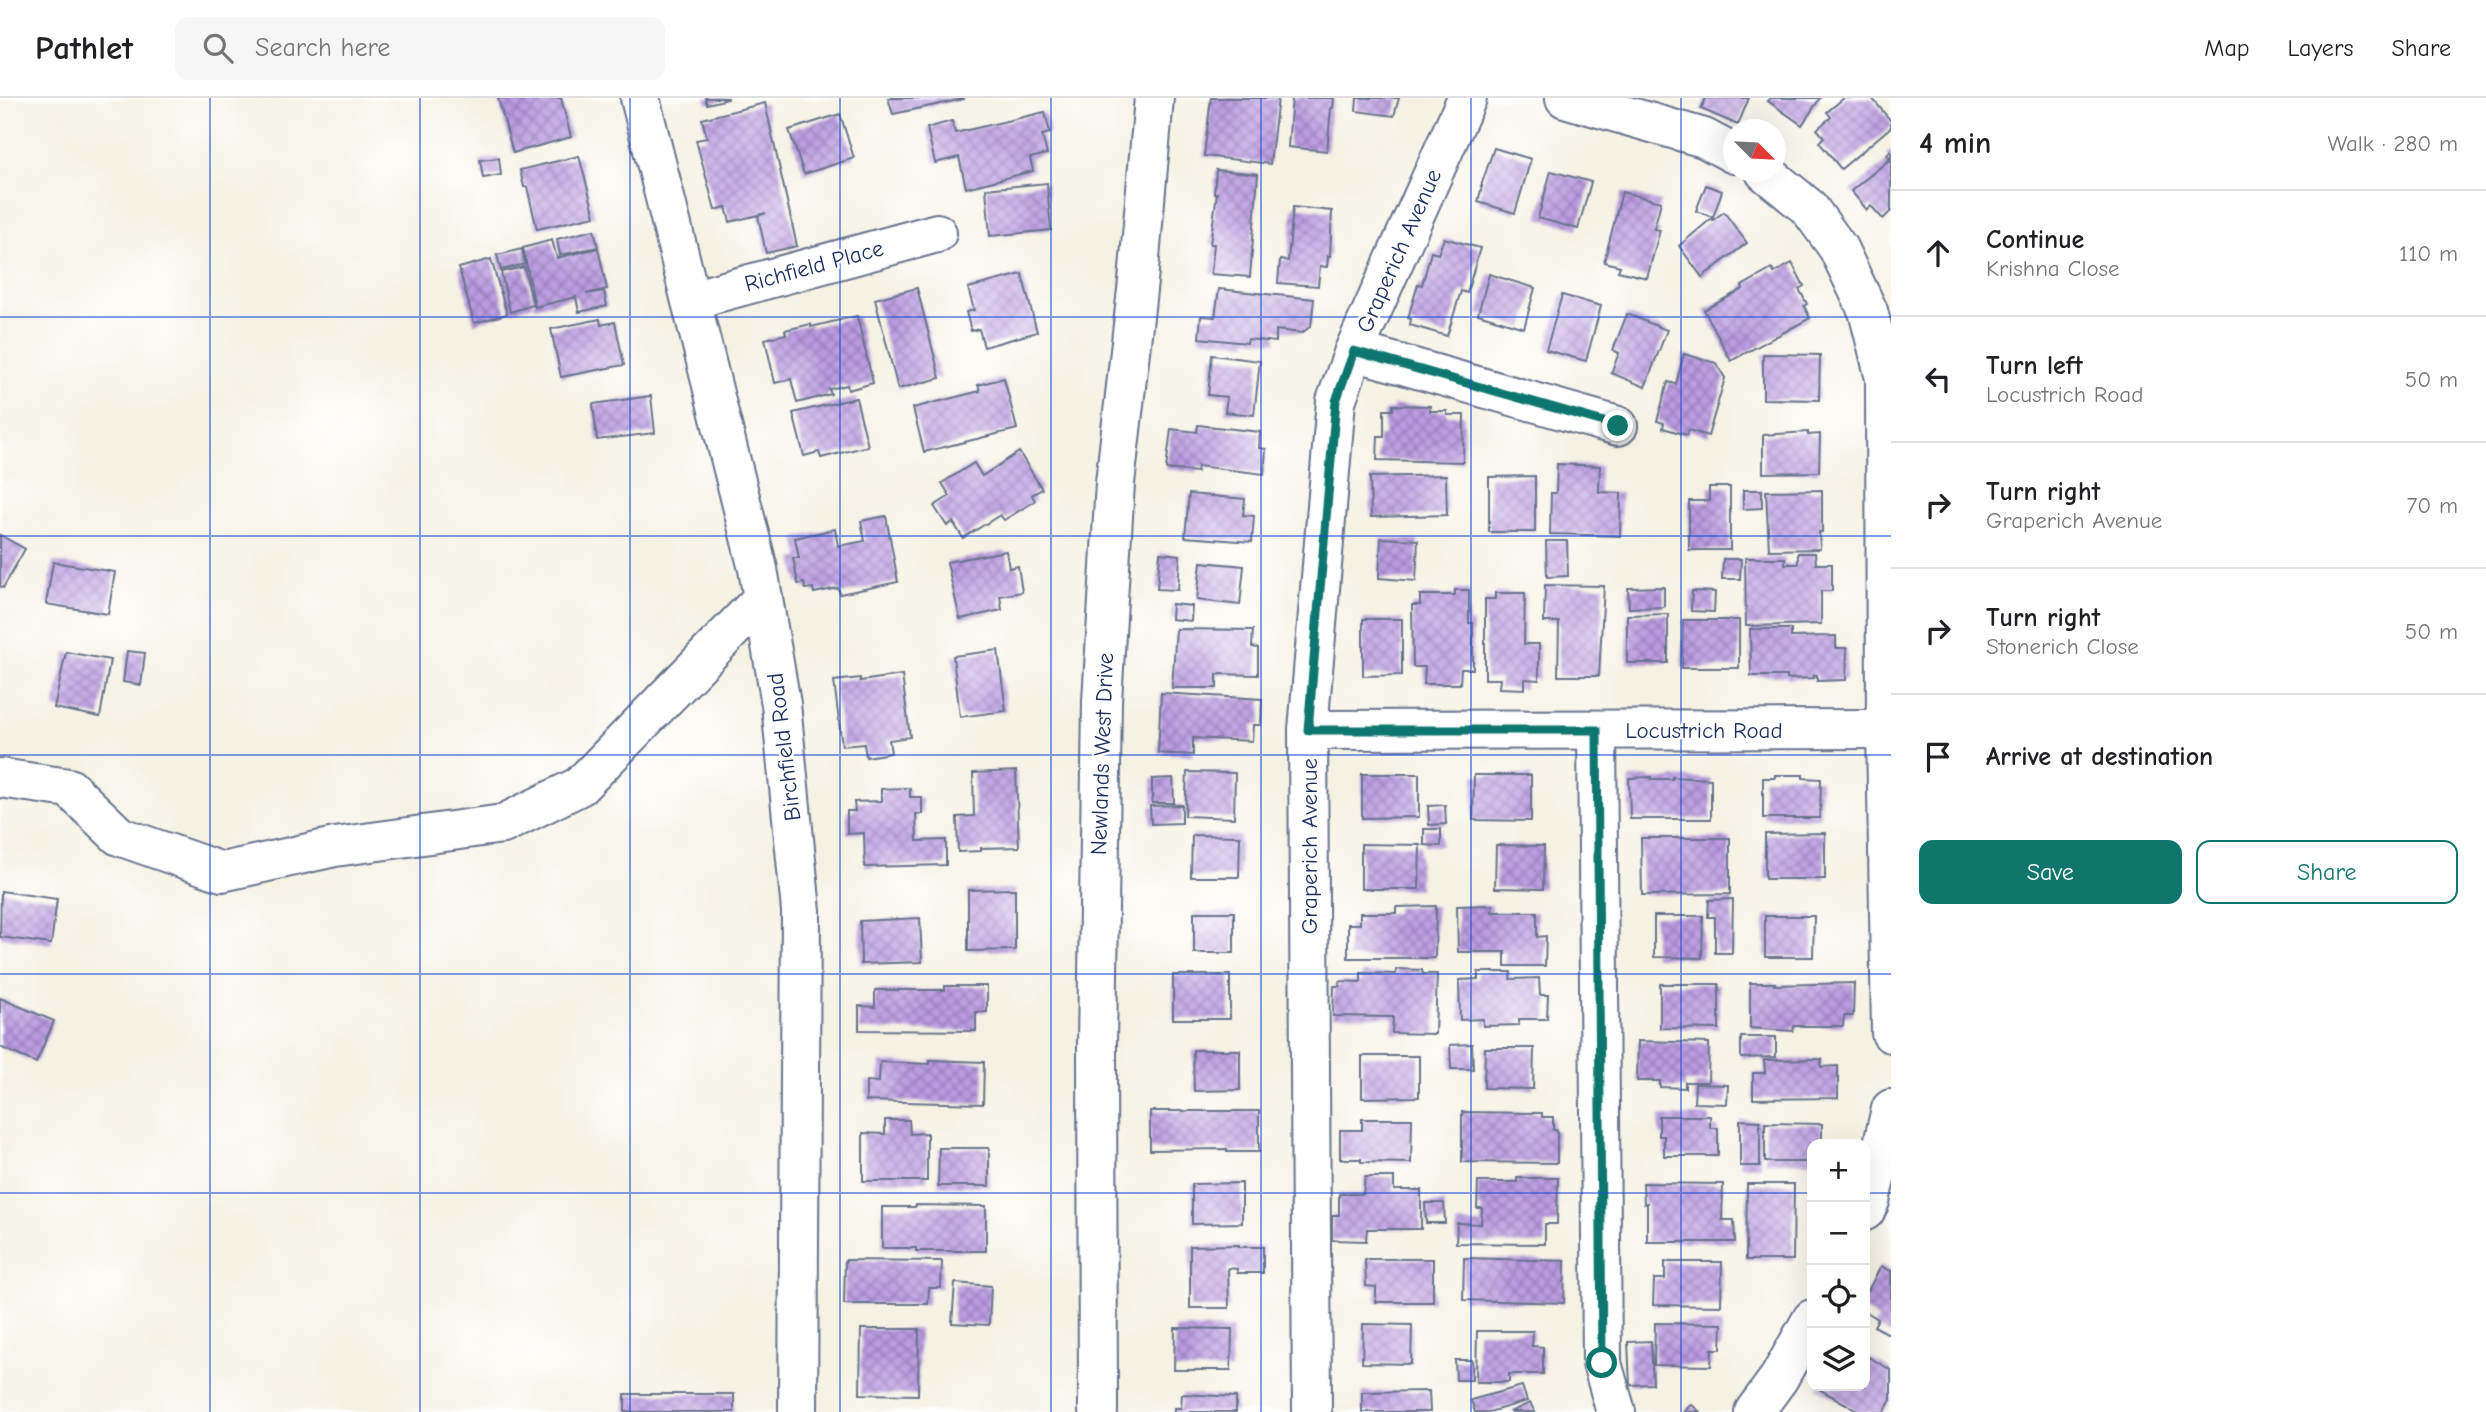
<!DOCTYPE html>
<meta charset="utf-8">
<style>
body{margin:0;font-family:"Comic Neue",sans-serif;background:#f6f6f6;color:#202124}
.controls{position:absolute;right:21px;bottom:21px;display:grid;overflow:hidden;border-radius:14px;box-shadow:0 7px 28px #0002}
.controls button{width:63px;height:63px;display:grid;place-items:center;padding:0;border:0;border-bottom:2px solid #e0e0e0;background:#fff;color:#202124;font:35px sans-serif}
.compass{position:absolute;left:1723px;top:21px;width:63px;height:63px;border-radius:50%;background:#fff;box-shadow:0 7px 28px #0002;rotate:114deg}
.stop{position:absolute;width:21px;height:21px;margin:-16px;border:5px solid #0f766e;border-radius:50%;background:#fff}
.stop.end{background:#0f766e;border-color:#fff;box-shadow:0 2px 7px #0008}
.list{margin:0;padding:0;list-style:none}
h2{display:flex;justify-content:space-between;align-items:center;height:91px;margin:0;padding:0 28px;font-size:30px}
h2 small{font-size:23px;font-weight:400;color:#757577}
.list li{display:grid;grid-template-columns:46px 1fr auto;gap:21px;align-items:center;box-sizing:border-box;height:126px;padding:0 28px;border-top:2px solid #e0e0e0}
.list b{display:block;font-size:26px;white-space:nowrap}
.list p{margin:0;font-size:23px;white-space:nowrap;color:#757577}
.list em{font-size:23px;font-style:normal;color:#757577}
.actions{display:flex;gap:14px;padding:21px 28px}
.actions a{flex:1;padding:16px 0;border:2px solid #0f766e;border-radius:14px;text-align:center;font-size:24px;color:#0f766e}
.actions .main{background:#0f766e;color:#fff}
.icon{flex:none;width:38px;height:38px;fill:none;stroke:currentColor;stroke-width:2;stroke-linecap:round;stroke-linejoin:round}
.map{position:relative;flex:none;width:1891px;height:1314px;overflow:hidden}
header{display:flex;align-items:center;gap:42px;box-sizing:border-box;height:98px;padding:0 35px;background:#fff;border-bottom:2px solid #e0e0e0}
header strong{font-size:33px}
nav{display:flex;gap:38px;margin-inline-start:auto;font-size:24px}
.search{width:490px;height:63px;background:#f6f6f6;display:flex;align-items:center;gap:18px;box-sizing:border-box;padding:0 24px;border-radius:14px;color:#757577;font-size:26px}
main{display:flex}
aside{flex:1;background:#fff}
.map>svg:first-child{display:block}
.building{fill:url(#building-cross-hatch)}
.lines{fill:none;stroke-linecap:round;stroke-linejoin:round}
.minor-casing{stroke:#67738d;stroke-width:42}
.tertiary-casing{stroke:#67738d;stroke-width:42}
.minor{stroke:#fff;stroke-width:38}
.tertiary{stroke:#fff;stroke-width:38}
.route{stroke:#0f766e;stroke-width:9}
.grid{fill:none;stroke:#1d4ed8;stroke-width:2;stroke-opacity:0.55}
.labels{text-anchor:middle;dominant-baseline:central;stroke-width:5;stroke-linejoin:round;paint-order:stroke}
.street-label{font-size:23px;fill:#1b2f5e;stroke:#fff}
</style>
<header>
<strong>Pathlet</strong>
<div class="search"><svg class="icon" aria-label="search" viewBox="0 0 24 24"><circle cx="10" cy="10" r="6"/><path d="M15 15l6 6"/></svg>Search here</div>
<nav><a>Map</a><a>Layers</a><a>Share</a></nav>
</header>
<main>
<div class="map">
<svg width="1891" height="1314" viewBox="0 0 1891 1314">
<defs>
<pattern id="building-cross-hatch" width="8" height="8" patternUnits="userSpaceOnUse" patternTransform="scale(1.75)"><rect width="8" height="8" fill="#bb9be1"/><path d="M0 0l8 8M0 8l8-8" fill="none" stroke="#977fba"/></pattern>
</defs>
<rect width="100%" height="100%" fill="#fff"/>
<filter id="ink" filterUnits="userSpaceOnUse"><feTurbulence type="fractalNoise" baseFrequency=".0143" numOctaves="2"/><feDisplacementMap in="SourceGraphic" scale="14" xChannelSelector="R" yChannelSelector="G"/><feConvolveMatrix kernelMatrix="1 2 1 2 8 2 1 2 1" color-interpolation-filters="sRGB"/></filter>
<filter id="wash" filterUnits="userSpaceOnUse"><feTurbulence type="fractalNoise" baseFrequency=".00686" numOctaves="4" result="noise"/><feDisplacementMap in="SourceGraphic" scale="28" xChannelSelector="R" yChannelSelector="G"/><feGaussianBlur stdDeviation="1.57" result="paint"/><feColorMatrix in="noise" values="0 0 0 0 0 0 0 0 0 0 0 0 0 0 0 0 0 1.4 0 .05"/><feComposite in="paint" operator="in"/></filter>
<g filter="url(#wash)">
<rect width="100%" height="100%" fill="#f5f2e3"/>
<g id="blocks">
<g class="building">
<polygon points="498,0 561,0 571,39 513,55"/>
<polygon points="705,0 728,0 728,1 707,6"/>
<polygon points="888,0 964,0 964,1 893,16"/>
<polygon points="1211,0 1278,0 1270,66 1204,58"/>
<polygon points="1292,0 1334,0 1333,10 1331,10 1327,53 1288,49"/>
<polygon points="1357,0 1399,0 1394,18 1356,13"/>
<polygon points="1706,0 1749,0 1738,27 1701,11"/>
<polygon points="1771,0 1820,0 1802,27 1768,3"/>
<polygon points="1844,0 1872,0 1891,23 1891,29 1841,71 1819,44 1824,39 1817,31 1831,19 1827,14"/>
<polygon points="765,5 797,148 766,155 758,118 766,115 730,124 726,109 715,112 696,42 707,40 702,21"/>
<polygon points="1045,14 1050,35 1042,37 1047,56 1030,60 1033,73 966,90 959,59 935,65 927,30 952,23 955,35"/>
<polygon points="840,16 854,60 804,76 789,32"/>
<polygon points="1494,50 1531,61 1515,115 1478,104 1482,88 1481,88"/>
<polygon points="1891,52 1891,113 1883,121 1871,108 1867,112 1851,93 1890,61 1887,56"/>
<polygon points="579,58 595,118 537,131 527,89 524,89 520,72"/>
<polygon points="499,60 501,77 483,80 480,62"/>
<polygon points="1216,72 1258,76 1250,179 1211,176 1214,146 1210,146 1217,95 1214,95"/>
<polygon points="1551,73 1591,84 1578,131 1538,120"/>
<polygon points="1047,85 1051,132 990,138 986,91"/>
<polygon points="1706,87 1722,93 1713,119 1696,113"/>
<polygon points="1622,94 1661,104 1654,131 1660,132 1647,180 1618,173 1620,168 1604,164"/>
<polygon points="1293,109 1332,113 1330,158 1328,158 1327,169 1320,168 1318,188 1278,185 1280,162 1288,163"/>
<polygon points="1724,114 1747,145 1702,179 1679,148 1712,120 1713,122"/>
<polygon points="594,132 598,149 560,157 557,141"/>
<polygon points="1444,140 1480,150 1467,195 1461,193 1447,238 1410,227 1411,221 1408,220 1418,186 1422,187 1431,154 1438,156"/>
<polygon points="552,142 557,160 598,150 607,191 586,196 604,193 607,208 579,214 576,199 535,209 523,150"/>
<polygon points="522,151 525,166 501,172 497,157"/>
<polygon points="491,161 507,216 474,225 459,170"/>
<polygon points="1792,165 1804,188 1799,191 1807,206 1804,208 1810,220 1731,263 1704,212 1743,191 1742,188 1772,171 1774,175"/>
<polygon points="524,169 533,207 510,214 501,174"/>
<polygon points="1022,176 1037,234 984,249 979,231 971,233 966,214 974,212 968,190"/>
<polygon points="1489,176 1535,190 1524,230 1478,216"/>
<polygon points="917,190 940,280 898,291 875,201"/>
<polygon points="1219,191 1314,201 1311,228 1302,235 1276,232 1276,244 1248,241 1247,245 1199,240 1201,218 1215,219"/>
<polygon points="1562,197 1601,208 1586,263 1546,252"/>
<polygon points="1627,216 1667,232 1645,289 1611,275 1619,255 1613,252"/>
<polygon points="857,218 873,285 848,292 847,287 829,291 831,296 797,305 791,281 775,285 765,241 786,236 785,232 811,226 811,229"/>
<polygon points="600,221 601,227 615,224 624,267 561,279 551,231"/>
<polygon points="1684,256 1716,265 1725,280 1708,338 1689,332 1687,337 1663,330 1664,325 1657,323 1668,284 1676,286"/>
<polygon points="1763,256 1820,257 1819,302 1763,301"/>
<polygon points="1212,257 1260,263 1254,317 1225,314 1227,299 1208,297"/>
<polygon points="1004,280 1017,331 924,354 913,310 980,293 978,287"/>
<polygon points="651,298 655,335 597,342 593,306"/>
<polygon points="856,300 868,348 821,360 819,354 804,358 793,315"/>
<polygon points="1393,307 1430,308 1430,313 1447,313 1447,317 1464,317 1463,364 1377,362 1378,338 1384,338 1384,312 1393,312"/>
<polygon points="1198,327 1260,334 1259,350 1266,351 1264,376 1198,368 1197,374 1166,371 1171,331 1197,334"/>
<polygon points="1808,334 1808,337 1820,336 1819,374 1763,375 1763,337"/>
<polygon points="1019,354 1042,391 1032,397 1035,403 1004,422 1000,417 963,440 953,424 947,428 934,408 950,398 942,385 974,365 982,378"/>
<polygon points="1557,366 1600,368 1599,394 1621,395 1620,438 1550,436 1551,395 1556,395"/>
<polygon points="1446,377 1447,417 1371,419 1370,379"/>
<polygon points="1535,378 1535,434 1489,434 1489,379"/>
<polygon points="1709,389 1730,389 1730,452 1689,452 1689,403 1709,403"/>
<polygon points="1743,392 1762,392 1762,410 1743,411"/>
<polygon points="1822,392 1822,434 1819,434 1820,451 1769,452 1766,393"/>
<polygon points="1189,396 1245,401 1243,417 1254,418 1252,444 1185,439"/>
<polygon points="886,418 898,484 840,496 838,490 814,495 813,490 805,491 804,485 798,486 793,460 799,460 795,440 835,431 838,448 865,443 861,423"/>
<polygon points="0,437 25,451 3,490 0,488"/>
<polygon points="1381,440 1418,442 1416,483 1379,480"/>
<polygon points="1546,443 1567,443 1568,478 1547,479"/>
<polygon points="1006,453 1009,470 1018,468 1022,494 1000,498 1002,512 960,521 947,464"/>
<polygon points="1160,455 1180,457 1178,492 1157,491"/>
<polygon points="1798,455 1815,455 1816,466 1832,466 1832,493 1821,493 1821,526 1746,528 1745,460 1785,460 1785,466 1798,466"/>
<polygon points="1723,461 1741,461 1740,481 1722,481"/>
<polygon points="53,464 115,474 108,516 46,506"/>
<polygon points="1201,464 1244,468 1240,507 1197,502"/>
<polygon points="1545,487 1604,488 1599,578 1558,578 1559,524 1544,524"/>
<polygon points="1664,489 1664,509 1629,510 1628,490"/>
<polygon points="1455,492 1469,492 1469,525 1473,525 1473,571 1461,571 1460,586 1424,586 1425,569 1413,569 1412,507 1420,507 1420,497 1455,497"/>
<polygon points="1692,493 1715,494 1714,514 1691,513"/>
<polygon points="1495,495 1525,495 1524,546 1539,546 1539,582 1525,581 1525,591 1499,590 1500,581 1485,581 1485,501 1495,501"/>
<polygon points="1172,506 1192,508 1191,523 1171,521"/>
<polygon points="1668,516 1668,565 1627,565 1627,517"/>
<polygon points="1363,521 1402,521 1402,577 1363,578"/>
<polygon points="1683,522 1739,522 1739,570 1682,570"/>
<polygon points="1176,531 1253,532 1252,549 1258,550 1258,577 1217,576 1217,590 1172,590"/>
<polygon points="1750,531 1791,531 1791,539 1836,538 1836,550 1847,550 1846,582 1817,583 1817,577 1814,577 1814,580 1787,581 1787,578 1751,578"/>
<polygon points="998,552 1006,613 960,619 953,558"/>
<polygon points="127,553 145,555 141,587 123,584"/>
<polygon points="66,554 110,562 100,619 54,610"/>
<polygon points="902,577 910,639 889,642 891,655 866,659 864,646 842,648 834,583 860,580 860,583"/>
<polygon points="1161,595 1262,601 1261,627 1253,627 1252,643 1193,640 1193,657 1158,655"/>
<polygon points="1016,673 1019,749 981,750 981,753 958,754 957,719 974,718 973,675"/>
<polygon points="1187,674 1235,675 1234,720 1185,718"/>
<polygon points="1362,676 1419,676 1419,719 1362,720"/>
<polygon points="1474,677 1531,677 1531,723 1473,722"/>
<polygon points="1775,677 1803,677 1803,680 1821,681 1820,720 1763,720 1763,680 1775,680"/>
<polygon points="1651,679 1651,681 1672,681 1672,679 1711,681 1711,721 1630,721 1629,680"/>
<polygon points="1173,680 1174,705 1152,705 1152,681"/>
<polygon points="910,690 910,699 922,699 922,716 916,716 917,743 946,742 946,767 865,769 864,735 847,736 847,713 855,713 854,704 881,703 881,691"/>
<polygon points="1182,707 1182,725 1151,726 1150,708"/>
<polygon points="1445,707 1446,726 1429,727 1428,708"/>
<polygon points="1424,731 1441,731 1441,748 1424,747"/>
<polygon points="1825,735 1825,781 1765,781 1765,736"/>
<polygon points="1192,737 1240,738 1239,779 1191,779"/>
<polygon points="1641,740 1730,740 1730,796 1642,797"/>
<polygon points="1361,746 1420,747 1419,791 1361,791"/>
<polygon points="1496,747 1544,748 1543,791 1495,790"/>
<polygon points="1015,791 1015,852 968,853 968,792"/>
<polygon points="1,793 57,801 51,846 0,839"/>
<polygon points="1733,801 1732,855 1715,855 1715,819 1708,819 1709,802"/>
<polygon points="1492,807 1492,814 1537,814 1537,839 1546,838 1545,868 1505,868 1505,854 1458,854 1457,808"/>
<polygon points="1436,808 1435,860 1348,860 1348,826 1360,826 1360,815 1396,815 1396,809"/>
<rect x="1194" y="814" width="40" height="41"/>
<polygon points="1654,818 1703,818 1702,860 1654,859"/>
<polygon points="1765,818 1814,818 1813,859 1765,859"/>
<polygon points="920,820 922,864 861,866 860,823"/>
<polygon points="1396,871 1422,872 1423,876 1437,876 1435,936 1392,935 1393,919 1333,918 1334,888 1340,888 1340,883 1361,884 1361,875 1396,876"/>
<polygon points="1478,874 1511,874 1510,881 1539,880 1540,897 1548,897 1547,921 1519,921 1519,927 1483,928 1483,921 1460,922 1459,882 1478,881"/>
<rect x="1173" y="877" width="57" height="44"/>
<polygon points="1750,885 1775,885 1774,887 1854,885 1853,918 1844,918 1843,928 1794,928 1793,933 1750,930"/>
<polygon points="1660,886 1719,886 1719,931 1660,930"/>
<polygon points="945,888 987,888 987,914 976,914 976,933 859,932 859,908 875,909 875,892 945,892"/>
<polygon points="0,900 54,923 36,965 0,949"/>
<polygon points="1741,939 1776,939 1776,959 1741,960"/>
<polygon points="1638,943 1709,945 1708,984 1685,984 1685,990 1660,989 1660,983 1637,983"/>
<polygon points="1472,946 1473,971 1451,971 1450,947"/>
<polygon points="1485,950 1534,950 1533,991 1484,990"/>
<polygon points="1193,952 1240,952 1240,992 1194,993"/>
<polygon points="1362,958 1419,958 1419,999 1362,1000"/>
<polygon points="1822,961 1821,969 1838,968 1838,1000 1753,1001 1753,975 1765,975 1764,962"/>
<polygon points="930,962 984,964 983,1006 866,1003 866,983 879,984 880,964 930,966"/>
<polygon points="1695,986 1728,987 1727,1006 1694,1005"/>
<polygon points="1150,1013 1259,1013 1259,1054 1227,1054 1227,1051 1150,1052"/>
<polygon points="1462,1014 1542,1015 1542,1019 1553,1019 1553,1032 1557,1032 1557,1065 1462,1064"/>
<polygon points="1659,1018 1710,1018 1710,1030 1718,1030 1718,1058 1664,1058 1664,1038 1659,1038"/>
<polygon points="1362,1021 1412,1021 1411,1065 1361,1064 1361,1061 1340,1061 1340,1032 1362,1032"/>
<polygon points="885,1022 909,1022 910,1036 927,1035 927,1083 863,1083 863,1035 885,1036"/>
<polygon points="1740,1022 1760,1023 1760,1068 1740,1068"/>
<polygon points="1765,1025 1822,1026 1822,1046 1812,1046 1812,1064 1765,1064"/>
<polygon points="939,1050 989,1050 989,1088 938,1088"/>
<polygon points="1365,1079 1394,1079 1394,1092 1421,1092 1421,1131 1367,1131 1366,1143 1332,1142 1332,1117 1339,1117 1339,1096 1363,1096"/>
<polygon points="1517,1080 1558,1080 1557,1126 1545,1126 1545,1146 1456,1145 1457,1125 1481,1126 1482,1110 1477,1110 1478,1084 1517,1084"/>
<polygon points="1242,1085 1242,1125 1192,1126 1192,1086"/>
<polygon points="1643,1085 1723,1086 1722,1122 1734,1122 1735,1144 1647,1144 1647,1105 1644,1106"/>
<polygon points="1747,1086 1794,1086 1793,1162 1746,1162"/>
<polygon points="1425,1105 1444,1105 1445,1125 1426,1125"/>
<polygon points="916,1107 986,1108 986,1153 916,1153 916,1150 882,1150 882,1109 915,1109"/>
<polygon points="1239,1147 1239,1149 1263,1149 1263,1175 1237,1175 1237,1171 1228,1170 1229,1210 1190,1210 1190,1148"/>
<polygon points="1464,1160 1565,1163 1564,1205 1463,1202"/>
<polygon points="1365,1161 1433,1161 1433,1204 1376,1204 1376,1189 1366,1188"/>
<polygon points="845,1162 942,1163 941,1190 929,1190 928,1206 844,1206"/>
<polygon points="1665,1164 1722,1164 1721,1208 1653,1207 1654,1181 1665,1181"/>
<polygon points="1881,1168 1891,1173 1891,1237 1874,1228 1878,1221 1865,1213 1865,1198"/>
<polygon points="955,1185 991,1188 989,1227 952,1225"/>
<polygon points="1655,1225 1722,1226 1721,1251 1712,1251 1711,1268 1654,1267"/>
<polygon points="1363,1226 1412,1227 1411,1266 1362,1265"/>
<polygon points="1175,1230 1232,1231 1231,1272 1174,1272"/>
<polygon points="861,1231 919,1231 918,1297 860,1296"/>
<polygon points="1477,1233 1533,1233 1532,1248 1543,1249 1543,1276 1509,1276 1509,1284 1476,1284"/>
<polygon points="1651,1243 1653,1286 1630,1287 1628,1244"/>
<polygon points="1865,1257 1891,1272 1891,1302 1884,1314 1856,1314 1857,1312 1817,1290 1818,1288 1865,1288"/>
<polygon points="1455,1262 1472,1262 1472,1282 1456,1282"/>
<polygon points="1522,1288 1527,1303 1489,1314 1475,1314 1471,1302"/>
<polygon points="1429,1293 1430,1314 1362,1314 1362,1294"/>
<rect x="625" y="1296" width="109" height="18"/>
<polygon points="1182,1296 1236,1299 1236,1314 1174,1314 1174,1310 1181,1310"/>
<polygon points="1530,1305 1535,1314 1510,1314"/>
<polygon points="1691,1306 1700,1314 1684,1314"/>
</g>
</g>
</g>
<g filter="url(#ink)">
<use href="#blocks" fill-opacity="0" stroke="#67738d" stroke-width="2"/>
<g class="lines">
<defs>
<g id="minor">
<polyline points="640,0 758,471 781,606 801,813 798,1314"/>
<polyline points="1565,0 1704,40 1734,56"/>
<polyline points="1765,74 1809,110 1838,150 1868,213 1885,280 1886,631 1891,935"/>
<polyline points="691,202 937,135"/>
<polyline points="1354,253 1618,328"/>
<polyline points="1308,632 1891,631"/>
<polyline points="1597,632 1602,1265 1616,1314"/>
<polyline points="0,680 69,690 119,738 222,774 335,749 503,726 580,688 763,500"/>
<polyline points="1865,1113 1870,1103 1891,1011"/>
<polyline points="1312,1314 1308,632 1336,303 1354,253 1467,0"/>
<polyline points="1754,1314 1779,1280 1812,1221"/>
</g>
<polyline id="tertiary" points="1098,1314 1097,947 1102,603 1115,385 1138,183 1154,0"/>
</defs>
<use href="#minor" class="minor-casing"/>
<use href="#tertiary" class="tertiary-casing"/>
<use href="#minor" class="minor"/>
<use href="#tertiary" class="tertiary"/>
</g>
</g>
<g class="lines" filter="url(#ink)">
<polyline class="route" points="1602,1265 1597,632 1308,632 1336,303 1354,253 1618,328"/>
</g>
<path class="grid" d="M210 0V1314M420 0V1314M630 0V1314M840 0V1314M1051 0V1314M1261 0V1314M1471 0V1314M1681 0V1314M0 219H1891M0 438H1891M0 657H1891M0 876H1891M0 1095H1812M1865 1095H1891"/>
<g class="labels">
<g class="street-label">
<text transform="translate(1399 153) rotate(-66)">Graperich Avenue</text>
<text transform="translate(814 168) rotate(-15)">Richfield Place</text>
<text x="1704" y="632">Locustrich Road</text>
<text transform="translate(784 649) rotate(-97)">Birchfield Road</text>
<text transform="translate(1102 656) rotate(-88)">Newlands West Drive</text>
<text transform="translate(1309 748) rotate(-90)">Graperich Avenue</text>
</g>
</g>
</svg>
<div class="controls">
<button>+</button>
<button>−</button>
<button><svg class="icon" aria-label="locate" viewBox="0 0 24 24"><circle cx="12" cy="12" r="6"/><path d="M12 2v4M12 18v4M2 12h4M18 12h4"/></svg></button>
<button><svg class="icon" aria-label="layers" viewBox="0 0 24 24"><path d="M12 4l9 5-9 5-9-5zM3 14l9 5 9-5"/></svg></button>
</div>
<svg class="compass" viewBox="-18 -18 36 36"><path d="M0-13l5 13h-10z" fill="#e53935"/><path d="M0 13l5-13h-10z" fill="#757577"/></svg>
<div class="stop" style="left:1602px;top:1265px"></div>
<div class="stop end" style="left:1618px;top:328px"></div>
</div>
<aside>
<h2>4 min<small>Walk · 280 m</small></h2>
<ul class="list">
<li><svg class="icon" aria-label="ahead" viewBox="0 0 24 24"><path d="M12 20V5M6 11l6-6 6 6"/></svg><div><b>Continue</b><p>Krishna Close</p></div><em>110 m</em></li>
<li><svg class="icon" aria-label="left" viewBox="0 0 24 24"><path d="M17 20v-9H6M10 6l-5 5 5 5"/></svg><div><b>Turn left</b><p>Locustrich Road</p></div><em>50 m</em></li>
<li><svg class="icon" aria-label="right" viewBox="0 0 24 24"><path d="M7 20v-9h11M14 6l5 5-5 5"/></svg><div><b>Turn right</b><p>Graperich Avenue</p></div><em>70 m</em></li>
<li><svg class="icon" aria-label="right" viewBox="0 0 24 24"><path d="M7 20v-9h11M14 6l5 5-5 5"/></svg><div><b>Turn right</b><p>Stonerich Close</p></div><em>50 m</em></li>
<li><svg class="icon" aria-label="arrive" viewBox="0 0 24 24"><path d="M6 21V4h12l-3 4 3 4H6"/></svg><div><b>Arrive at destination</b></div></li>
</ul>
<div class="actions"><a class="main">Save</a><a>Share</a></div>
</aside>
</main>
